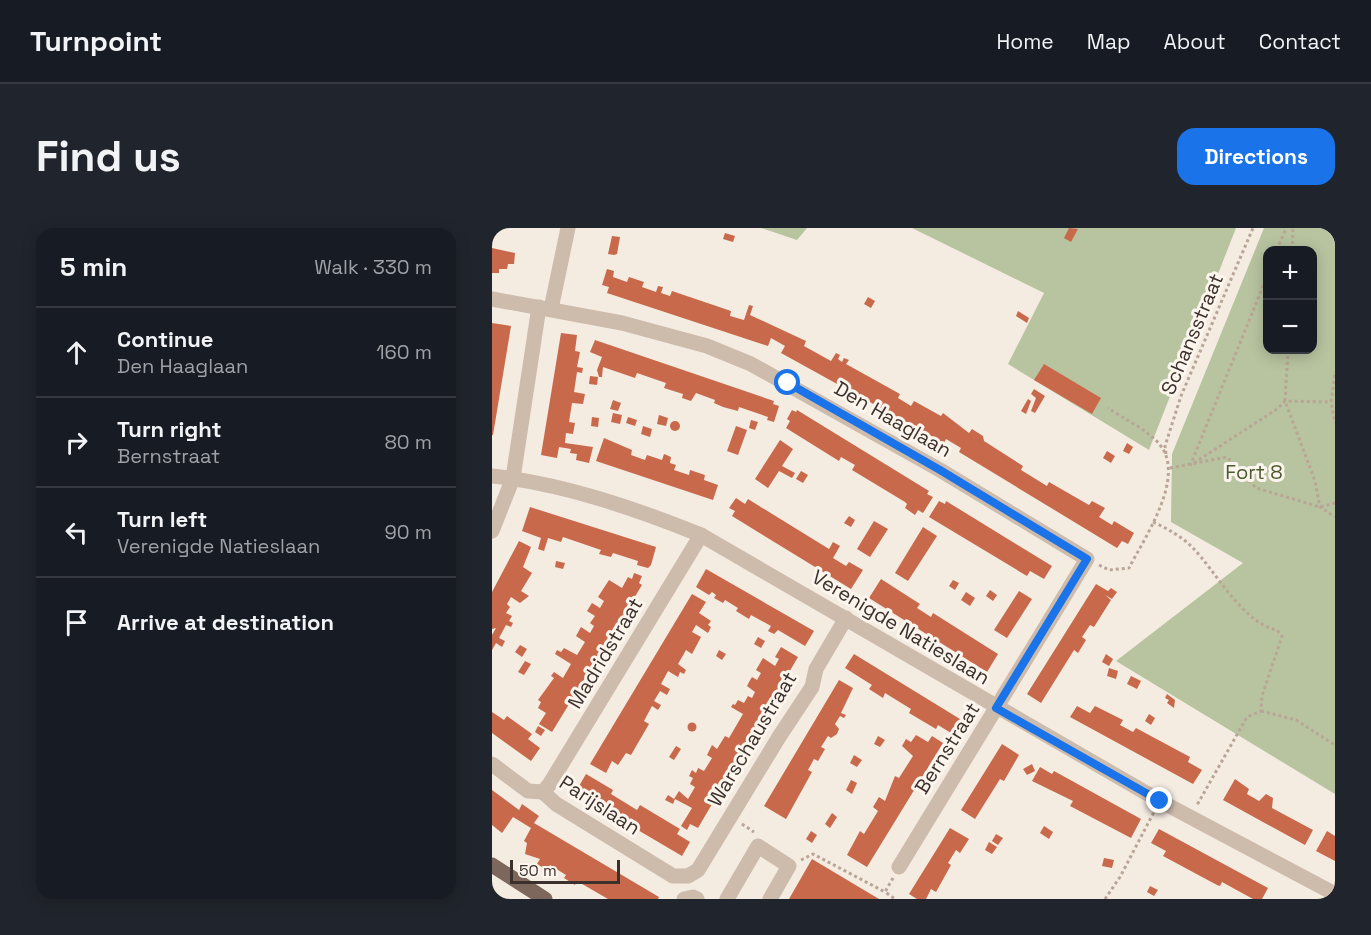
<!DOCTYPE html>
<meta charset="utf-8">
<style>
body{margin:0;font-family:"Space Grotesk",sans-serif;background:#20242c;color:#f1f3f6}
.controls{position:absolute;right:18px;top:18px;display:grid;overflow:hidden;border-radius:12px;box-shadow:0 3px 15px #0003}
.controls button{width:54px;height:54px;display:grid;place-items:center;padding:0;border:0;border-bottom:2px solid #363941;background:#171b24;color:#f1f3f6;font:30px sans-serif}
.scale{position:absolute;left:18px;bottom:15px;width:110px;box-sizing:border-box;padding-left:6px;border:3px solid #3b302b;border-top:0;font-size:16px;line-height:21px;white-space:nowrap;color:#3b302b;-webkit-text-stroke:4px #fbf5ee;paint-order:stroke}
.stop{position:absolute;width:18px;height:18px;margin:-14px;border:4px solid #1a73e8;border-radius:50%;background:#fff}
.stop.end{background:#1a73e8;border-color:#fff;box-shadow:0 2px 6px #0008}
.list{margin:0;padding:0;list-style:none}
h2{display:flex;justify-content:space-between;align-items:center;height:78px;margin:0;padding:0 24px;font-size:26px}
h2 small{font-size:20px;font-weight:400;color:#9ea1a6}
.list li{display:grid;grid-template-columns:39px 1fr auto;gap:18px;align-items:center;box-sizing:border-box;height:90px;padding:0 24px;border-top:2px solid #363941}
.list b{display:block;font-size:22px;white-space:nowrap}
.list p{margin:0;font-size:20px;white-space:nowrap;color:#9ea1a6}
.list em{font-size:20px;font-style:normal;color:#9ea1a6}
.icon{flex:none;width:33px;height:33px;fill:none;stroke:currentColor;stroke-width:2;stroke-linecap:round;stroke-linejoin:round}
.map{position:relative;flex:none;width:843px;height:671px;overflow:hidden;border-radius:18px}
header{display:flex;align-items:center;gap:36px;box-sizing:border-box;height:84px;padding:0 30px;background:#171b24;border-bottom:2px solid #363941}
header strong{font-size:28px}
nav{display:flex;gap:33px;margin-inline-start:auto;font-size:21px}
.intro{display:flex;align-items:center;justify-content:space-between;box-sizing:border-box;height:144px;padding:0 36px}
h1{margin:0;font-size:42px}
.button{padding:15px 27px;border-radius:18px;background:#1a73e8;color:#fff;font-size:21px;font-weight:700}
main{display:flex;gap:36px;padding:0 36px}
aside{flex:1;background:#171b24;border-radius:18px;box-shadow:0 3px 15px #0003}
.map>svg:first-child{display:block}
.green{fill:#b8c4a0;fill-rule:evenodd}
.building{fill:#c8694b}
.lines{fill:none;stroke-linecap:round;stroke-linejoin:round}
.path{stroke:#b9a596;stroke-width:3;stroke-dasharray:3 3;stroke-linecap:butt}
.minor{stroke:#cdbbac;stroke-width:15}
.major{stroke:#7d675c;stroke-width:15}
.route{stroke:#1a73e8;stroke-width:8}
.labels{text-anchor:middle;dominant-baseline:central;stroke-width:6;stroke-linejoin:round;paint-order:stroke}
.street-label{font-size:20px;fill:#3b302b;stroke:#fbf5ee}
.park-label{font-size:20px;fill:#4a5a2e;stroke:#fbf5ee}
</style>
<header>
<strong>Turnpoint</strong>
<nav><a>Home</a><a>Map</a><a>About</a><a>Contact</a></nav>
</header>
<div class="intro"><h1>Find us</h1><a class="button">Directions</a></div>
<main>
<aside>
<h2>5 min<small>Walk · 330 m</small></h2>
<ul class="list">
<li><svg class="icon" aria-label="ahead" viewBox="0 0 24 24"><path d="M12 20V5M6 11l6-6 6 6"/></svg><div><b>Continue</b><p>Den Haaglaan</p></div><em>160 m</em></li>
<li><svg class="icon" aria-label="right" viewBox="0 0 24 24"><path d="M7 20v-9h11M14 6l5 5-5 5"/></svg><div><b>Turn right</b><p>Bernstraat</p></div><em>80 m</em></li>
<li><svg class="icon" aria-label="left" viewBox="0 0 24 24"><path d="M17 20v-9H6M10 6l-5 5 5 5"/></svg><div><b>Turn left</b><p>Verenigde Natieslaan</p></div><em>90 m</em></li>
<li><svg class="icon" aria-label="arrive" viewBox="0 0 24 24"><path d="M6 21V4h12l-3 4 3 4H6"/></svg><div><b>Arrive at destination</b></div></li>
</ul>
</aside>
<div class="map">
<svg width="843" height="671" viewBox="0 0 843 671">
<rect width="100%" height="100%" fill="#f4ebe1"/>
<g class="green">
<polygon points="269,0 315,0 305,12"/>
<polygon points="420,0 744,0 657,222 516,136 552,65"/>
<path d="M772 0H843V566L624 433 751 335 679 294 680 226ZM776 22H820V122H776Z"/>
</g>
<g class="building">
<polygon points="577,0 586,1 579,14 572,10"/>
<polygon points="233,5 243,8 241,14 231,11"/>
<polygon points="120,8 128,9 125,26 122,27 116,26"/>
<polygon points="0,20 23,25 22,36 16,36 15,41 7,41 7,45 0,45"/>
<polygon points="115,41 122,43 121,49 135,54 137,49 152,54 150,59 164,64 166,58 171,59 169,65 178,68 180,63 239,83 238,88 252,92 257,77 261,78 258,87 314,113 312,118 339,133 344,125 348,127 346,131 350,134 352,130 357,132 354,136 408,166 406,170 419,178 422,173 449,188 451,185 477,205 480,201 491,208 492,213 531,238 529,242 555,258 557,254 597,277 600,273 613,280 607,289 620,297 622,293 642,305 636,316 630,313 625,320 467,224 469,220 454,211 452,215 289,125 293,118 279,110 276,118 115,65 117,59 110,57"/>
<polygon points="376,69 383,73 379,80 372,76"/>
<polygon points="526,83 537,90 535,95 524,88"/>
<polygon points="0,95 19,98 1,207 0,207"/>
<polygon points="69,105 85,107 83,123 88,124 85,139 91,140 90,145 85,144 82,164 93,166 91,176 80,175 77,194 83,195 81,206 74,205 73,215 101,219 97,235 84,232 85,226 78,225 79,221 67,219 65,230 49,227"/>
<polygon points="103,112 282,173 281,176 287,178 282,194 275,192 276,189 247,179 246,183 231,179 222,175 223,172 204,165 199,173 190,170 191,166 172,160 174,155 145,145 143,150 111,139 110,149 107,149 105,142 110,129 98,124"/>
<polygon points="552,136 609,170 600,186 542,152"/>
<polygon points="98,148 106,149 105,157 97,156"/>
<polygon points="542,161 553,168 543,185 539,183 544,170 539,166"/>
<polygon points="536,171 539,173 534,186 529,183"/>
<polygon points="121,172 129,175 126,183 118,181"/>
<polygon points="300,182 304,184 305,182 437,263 435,266 441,269 431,285 426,282 423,287 413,280 415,276 413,274 360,242 363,237 349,229 347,233 294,200 298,193 295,191"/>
<polygon points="121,185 130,187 128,196 119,194"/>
<polygon points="167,187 176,190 174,198 165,196"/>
<polygon points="100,189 107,190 106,199 99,198"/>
<polygon points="136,189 145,192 143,198 134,195"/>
<polygon points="259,192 266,194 263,202 257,200"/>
<circle cx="183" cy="198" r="5"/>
<polygon points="151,198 160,201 158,209 149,206"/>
<polygon points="244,198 255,202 246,227 235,223"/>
<polygon points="112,210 140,222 139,227 153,232 155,227 170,232 172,226 179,229 178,235 184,237 182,242 197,247 198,242 213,247 212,252 226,257 221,272 104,233"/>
<polygon points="288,212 301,221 290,238 303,245 300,250 287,243 276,260 263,251"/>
<polygon points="635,215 641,219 637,226 631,223"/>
<polygon points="615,223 623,228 619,235 611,230"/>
<polygon points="309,243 316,247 311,255 304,251"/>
<polygon points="244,270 253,276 256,271 337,321 341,314 348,318 341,330 354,338 357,334 371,342 359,361 240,288 243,283 237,280"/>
<polygon points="447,273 453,276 454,273 560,338 552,351 538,343 535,348 437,289"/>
<polygon points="38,279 164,319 159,337 156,340 145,337 146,333 121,325 119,329 107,326 109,322 71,309 69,314 56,310 52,323 46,321 49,310 30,303"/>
<polygon points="357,288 363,292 359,299 352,295"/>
<polygon points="382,293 396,301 378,329 365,321"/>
<polygon points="431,299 445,308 416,353 403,345"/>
<polygon points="27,313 39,319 31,339 40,345 29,363 37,368 28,375 19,369 15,376 18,379 14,385 20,388 17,393 21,395 19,399 14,397 7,410 13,413 10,419 4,415 0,422 0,407 4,400 0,401 0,364"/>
<polygon points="64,333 73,335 71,341 63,339"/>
<polygon points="214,341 322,403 313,418 286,402 282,406 276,403 279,398 259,387 257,391 244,383 246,380 233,372 231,375 222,370 224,367 220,364 217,367 204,359"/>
<polygon points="142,345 150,348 147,355 150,357 60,504 47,496 54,485 46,480 49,474 46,472 62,450 59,448 62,444 71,450 79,436 63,426 65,422 69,424 72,420 85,427 93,414 84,408 89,399 98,405 102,398 98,395 103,388 95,383 100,375 108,380 112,373 106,369 117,352 130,360 136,349 140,351"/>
<polygon points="389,351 428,376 425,380 439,389 441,385 506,426 495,444 377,370"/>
<polygon points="461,352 467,355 463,362 457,358"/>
<polygon points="604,356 616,363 619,360 625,364 620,371 613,367 619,372 602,399 598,397 590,409 594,412 586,425 582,422 549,475 535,466"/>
<polygon points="498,362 505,367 501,373 494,368"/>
<polygon points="527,363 540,371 515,410 502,402"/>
<polygon points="474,364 483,370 478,378 469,372"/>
<polygon points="200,366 214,374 207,385 219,393 216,397 219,399 216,405 204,397 200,404 209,409 200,426 194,422 186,436 194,442 192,446 188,444 186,449 176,443 169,456 178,461 175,467 168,463 162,473 169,477 166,482 160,478 152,493 157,496 139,527 134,525 126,537 120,533 114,545 98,536"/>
<polygon points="266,409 273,413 269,420 262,416"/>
<polygon points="28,417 35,421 30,429 23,424"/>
<polygon points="289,419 306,429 206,600 198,596 195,602 189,598 200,580 183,571 181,576 173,572 176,567 182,571 187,563 196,571 203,559 198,556 201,550 197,548 200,542 204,545 206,540 212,543 220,530 215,527 220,517 225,521 233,508 237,510 251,486 239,479 241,476 243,477 246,472 252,475 256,468 260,470 263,464 255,458 257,454 260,449 265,452 269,445 264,442 271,430 283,438 287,431 283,429"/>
<polygon points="227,422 234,426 230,432 224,428"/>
<polygon points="362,426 468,491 459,505 446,497 444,501 417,485 419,481 393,465 391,470 377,461 380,457 353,440"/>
<polygon points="614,426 621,431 617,438 610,434"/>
<polygon points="33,433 39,436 32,447 26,444"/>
<polygon points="617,440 626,443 624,451 615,448"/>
<polygon points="639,448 649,453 645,461 635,456"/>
<polygon points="347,452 361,460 349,485 354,487 352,490 348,488 343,496 347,501 345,506 339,510 336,508 329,519 333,521 326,533 322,531 316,542 320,544 294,591 272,578"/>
<polygon points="675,466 683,472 682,480 675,475 677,472 673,470"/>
<polygon points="585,478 598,485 603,478 631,492 628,497 641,504 644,500 698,529 696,534 710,542 701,556 578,489"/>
<polygon points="0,484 12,492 15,488 40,506 36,511 48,520 39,533 0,505"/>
<polygon points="657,486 663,490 659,497 653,493"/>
<circle cx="200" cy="499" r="4.5"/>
<polygon points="46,498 53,502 49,508 43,504"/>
<polygon points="424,507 436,514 440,508 451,515 375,639 355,627 368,603 372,606 386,583 381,579 387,569 393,573 403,548 407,550 421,528 410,518 414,511 419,514"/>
<polygon points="386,508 393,512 388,519 382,516"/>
<polygon points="510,516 527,527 512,553 508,551 483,591 469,582"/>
<polygon points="184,518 189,521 182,532 177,529"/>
<polygon points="362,527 370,532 365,539 358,535"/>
<polygon points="540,536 543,543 535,547 531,541"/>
<polygon points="548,539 560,546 562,543 649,591 639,610 578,578 581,573 540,553"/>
<polygon points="94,546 121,562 119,566 145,582 148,577 188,601 185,606 198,614 190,628 83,565"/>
<polygon points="743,551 757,561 755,566 767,573 774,566 781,570 780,580 821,602 813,617 731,572"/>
<polygon points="359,552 365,555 360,566 354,562"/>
<polygon points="0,562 27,582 30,576 47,588 42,595 167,669 166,671 116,671 85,653 83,657 72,650 74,647 58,637 55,642 45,636 48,631 33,626 35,615 32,613 39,600 21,589 10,605 0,597"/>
<polygon points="340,585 345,589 338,600 333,596"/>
<polygon points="552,598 561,604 557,611 548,605"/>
<polygon points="458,600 477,611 468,625 464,622 456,635 459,637 444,664 439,661 434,671 425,671 417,666"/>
<polygon points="667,601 776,660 770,671 761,671 730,654 728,658 725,657 671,628 674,623 659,615"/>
<polygon points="319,603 325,607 320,615 314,611"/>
<polygon points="835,603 843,608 843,633 824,623"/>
<polygon points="504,606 511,610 506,617 500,613"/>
<polygon points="497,614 505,619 500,626 493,622"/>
<polygon points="612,630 622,632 620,640 610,638"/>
<polygon points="320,631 387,671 297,671"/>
<polygon points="658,658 666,662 662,668 655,664"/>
</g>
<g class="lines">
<g class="path">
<polyline points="785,22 794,0"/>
<polyline points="800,22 801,0"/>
<polyline points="796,122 793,173 823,253 828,279 843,289"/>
<polyline points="843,147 839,174 843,195"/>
<polyline points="674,226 673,218 689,168 761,0"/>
<polyline points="702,235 785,181 793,173 839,174"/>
<polyline points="698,238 776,46"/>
<polyline points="678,240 735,229 764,260 828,279 843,275"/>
<path d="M661 294C676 301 689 308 700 319 724 343 750 395 785 402L790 408 770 468 769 483 755 489 705 577"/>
<path d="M607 337 617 342 637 340C653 309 694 249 668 217 656 202 632 191 616 180"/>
<polyline points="769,483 804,492 843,517"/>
<polyline points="250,596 262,604"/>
<polyline points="309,632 321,626 393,664"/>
<polyline points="401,650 393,664 403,671"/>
<polyline points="613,671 628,649 662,584"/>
</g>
<g class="minor">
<polyline points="0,71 130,95 215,118 259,136 448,242 595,331 407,639"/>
<polyline points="59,81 76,0"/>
<path d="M0 248C72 256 142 280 209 307L668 573 843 666"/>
<polyline points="0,303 21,250 47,79"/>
<polyline points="0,536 36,563 51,564"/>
<polyline points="51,564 64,576 181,648 196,648 206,642 287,509 320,459 324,441 354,390"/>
<polyline points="51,564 57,557 209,307"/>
<polyline points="192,671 201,669 205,671"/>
<polyline points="235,671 266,618 297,638 278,671"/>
</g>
<polyline class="major" points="0,637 53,671"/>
</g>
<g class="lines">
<polyline class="route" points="296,155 448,242 595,331 504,480 668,573"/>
</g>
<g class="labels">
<g class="street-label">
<text transform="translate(700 106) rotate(-67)">Schansstraat</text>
<text transform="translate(401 191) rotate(30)">Den Haaglaan</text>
<text transform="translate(409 399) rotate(31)">Verenigde Natieslaan</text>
<text transform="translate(113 425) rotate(-59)">Madridstraat</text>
<text transform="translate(260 511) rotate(-59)">Warschaustraat</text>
<text transform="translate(455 520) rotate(-58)">Bernstraat</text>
<text transform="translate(108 577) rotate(33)">Parijslaan</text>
</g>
<g class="park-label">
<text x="762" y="244">Fort 8</text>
</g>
</g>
</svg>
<div class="controls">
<button>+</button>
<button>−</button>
</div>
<div class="scale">50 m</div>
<div class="stop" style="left:296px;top:155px"></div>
<div class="stop end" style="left:668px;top:573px"></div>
</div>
</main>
